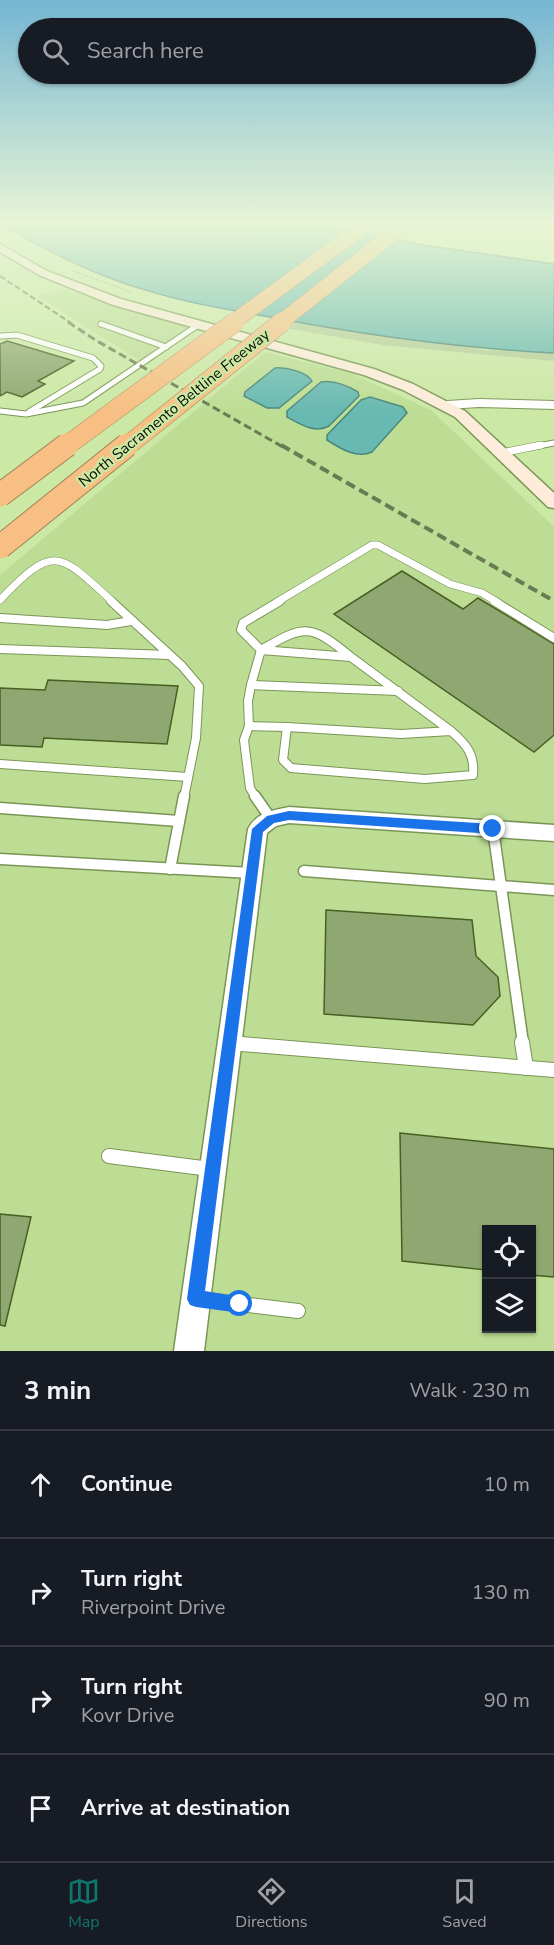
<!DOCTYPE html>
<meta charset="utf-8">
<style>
body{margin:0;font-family:"Nunito Sans",sans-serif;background:#20242c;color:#f1f3f6}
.controls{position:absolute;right:18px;bottom:18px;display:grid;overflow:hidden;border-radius:0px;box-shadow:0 2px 4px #0004}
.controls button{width:54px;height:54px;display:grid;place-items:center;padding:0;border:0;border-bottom:2px solid #363941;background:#171b24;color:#f1f3f6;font:30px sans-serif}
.stop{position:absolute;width:18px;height:18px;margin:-14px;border:4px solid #1a73e8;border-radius:50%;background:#fff}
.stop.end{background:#1a73e8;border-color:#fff;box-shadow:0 2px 6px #0008}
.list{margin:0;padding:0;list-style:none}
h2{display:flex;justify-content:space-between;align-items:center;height:78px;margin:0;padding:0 24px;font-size:26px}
h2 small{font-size:20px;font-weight:400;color:#9ea1a6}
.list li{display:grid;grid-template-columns:39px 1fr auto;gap:18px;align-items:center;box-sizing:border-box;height:108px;padding:0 24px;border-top:2px solid #363941}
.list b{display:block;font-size:22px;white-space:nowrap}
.list p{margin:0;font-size:20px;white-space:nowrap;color:#9ea1a6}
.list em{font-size:20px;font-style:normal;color:#9ea1a6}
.icon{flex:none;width:33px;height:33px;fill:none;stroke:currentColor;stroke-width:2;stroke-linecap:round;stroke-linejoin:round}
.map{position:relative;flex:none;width:554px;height:1351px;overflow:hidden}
.search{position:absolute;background:#171b24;box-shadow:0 2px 4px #0004;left:18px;right:18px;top:18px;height:66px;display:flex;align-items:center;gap:15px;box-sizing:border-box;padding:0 21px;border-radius:33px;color:#9ea1a6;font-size:22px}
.sheet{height:510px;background:#171b24}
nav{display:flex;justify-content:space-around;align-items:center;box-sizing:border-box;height:84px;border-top:2px solid #363941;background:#171b24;font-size:16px;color:#9ea1a6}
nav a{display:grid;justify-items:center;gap:3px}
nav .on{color:#0f766e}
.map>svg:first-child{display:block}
.built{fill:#bddd94;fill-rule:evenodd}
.green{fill:#b6cd9a}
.water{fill:#68b9b1;stroke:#4b867c;stroke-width:1.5}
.building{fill:#8fa770;stroke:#486022;stroke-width:1.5}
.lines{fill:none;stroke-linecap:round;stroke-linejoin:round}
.service-far4-casing{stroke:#7b9556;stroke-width:7}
.service-far3-casing{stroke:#7b9556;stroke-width:8}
.service-far2-casing{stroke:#7b9556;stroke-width:10}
.service-far1-casing{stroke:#7b9556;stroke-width:13}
.service-casing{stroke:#7b9556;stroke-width:16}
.minor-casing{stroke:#7b9556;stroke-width:3}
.tertiary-casing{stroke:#7b9556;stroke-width:2}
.secondary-casing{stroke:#7b9556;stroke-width:3}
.path{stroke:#7d9263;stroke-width:1.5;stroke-dasharray:1 2;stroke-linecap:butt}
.service-far4{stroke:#fff;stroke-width:5}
.service-far3{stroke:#fff;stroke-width:7}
.service-far2{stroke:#fff;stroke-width:8}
.service-far1{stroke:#fff;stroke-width:10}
.service{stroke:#fff;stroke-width:14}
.minor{fill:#fff;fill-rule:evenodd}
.tertiary{fill:#fff;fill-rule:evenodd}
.secondary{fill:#fdecda;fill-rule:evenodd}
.rail-far2{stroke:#697b52;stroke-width:2;stroke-dasharray:6 3;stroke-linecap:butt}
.rail-far1{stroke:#697b52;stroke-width:3;stroke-dasharray:8 4;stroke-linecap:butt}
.rail{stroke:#697b52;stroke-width:4;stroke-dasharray:10 5;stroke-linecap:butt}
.motorway-bridge-far2-casing{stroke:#a38155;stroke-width:16;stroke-linecap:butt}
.motorway-bridge-far1-casing{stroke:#a38155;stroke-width:20;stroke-linecap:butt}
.motorway-bridge-casing{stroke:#a38155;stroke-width:25;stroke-linecap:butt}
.motorway-bridge-far2{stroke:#f7bf83;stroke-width:15}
.motorway-bridge-far1{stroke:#f7bf83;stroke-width:19}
.motorway-bridge{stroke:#f7bf83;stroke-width:23}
.route{fill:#1a73e8}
.labels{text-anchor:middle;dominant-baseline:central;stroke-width:4.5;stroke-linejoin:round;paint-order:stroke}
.far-street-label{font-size:15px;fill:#070f00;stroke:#cbe8a5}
</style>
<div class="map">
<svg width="554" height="1351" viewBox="0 0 554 1351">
<rect width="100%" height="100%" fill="#cbe8a5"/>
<g class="built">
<polygon points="61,288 196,329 147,365 37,296"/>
<path d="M265 352 350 373 431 410 554 527V1351H0V575ZM486 1230H532V1328H486Z"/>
</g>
<polygon class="green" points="299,318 484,350 554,353 554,361 383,345 285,328"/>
<g class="water">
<path d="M0 224H328L423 245 554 264V353C458 348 364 335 270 317 230 310 188 303 149 291 98 277 46 251 0 224Z"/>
<path d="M275 368C286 367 307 372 312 381L279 408H267L244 396 245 392Z"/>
<path d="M321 382C333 380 348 386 358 392L359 396 329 426C315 434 300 424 287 417V411Z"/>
<path d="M370 397 403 407 407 413 372 452C357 459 341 449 327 440V435L361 400Z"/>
</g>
<g class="building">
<polygon points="7,341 74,361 38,381 45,384 22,397 7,392 0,396 0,344"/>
<polygon points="402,571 463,609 478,598 554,644 554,735 534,752 334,614"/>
<polygon points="48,680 178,686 167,744 44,738 42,747 0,745 0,688 45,690"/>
<polygon points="326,910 472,920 476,956 498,977 500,996 473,1025 324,1014"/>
<polygon points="400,1133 554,1149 554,1277 531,1275 531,1230 486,1230 486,1270 402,1261"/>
<polygon points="0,1214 31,1217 5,1326 0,1325"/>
</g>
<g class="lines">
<defs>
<g id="service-far4">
<polyline points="101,324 166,347"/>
<polyline points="0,336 17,335 93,358 101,366 100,369 29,412"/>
<polyline points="0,411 26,414 83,403 198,325"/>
<polyline points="533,447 554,443"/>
</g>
<g id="service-far3">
<polyline points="501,453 541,445"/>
<path d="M0 600C55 542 59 553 113 602"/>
<polyline points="277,602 372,545 378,545 450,584 482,593 497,602"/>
</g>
<g id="service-far2">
<polyline points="111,601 182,666 199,686 196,738 184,798"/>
<path d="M280 601 243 623 241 630 261 650C305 624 311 624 351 657"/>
<polyline points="494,601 554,638"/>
<polyline points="0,618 107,625 131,621"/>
<polyline points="0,649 169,655"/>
<polyline points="251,685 398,691"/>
<polyline points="249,726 287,727"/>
<path d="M287 727 401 734 451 731C466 744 475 754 473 775L425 779 291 768 283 760Z"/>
<polyline points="0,764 188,777"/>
<polyline points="256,798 250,788 244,740 249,726 248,701 251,685 261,650 351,657 451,731"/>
</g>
<g id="service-far1">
<polyline points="255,796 271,819"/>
<polyline points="0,808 179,821"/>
<polyline points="493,829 523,1043"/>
<polyline points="0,859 251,873"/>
<polyline points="170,869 184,796"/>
<polyline points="304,871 554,890"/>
</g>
<g id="service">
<polyline points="522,1042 526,1068"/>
<polyline points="230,1043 554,1070"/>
<polyline points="109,1156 210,1169"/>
<polyline points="199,1299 298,1311"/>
</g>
<path id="minor" d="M289 807 554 825V841L289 823 276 826 267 833 204 1351H174L248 829C256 813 273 810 289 807Z"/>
<polygon id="tertiary" points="479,399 554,401 554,409 479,407 447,409 440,405 447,401"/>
<polygon id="secondary" points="0,244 47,271 121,299 374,369 413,384 465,411 554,493 554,508 548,507 455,417 403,390 364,375 113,305 39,275 0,252"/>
</defs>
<use href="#service-far4" class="service-far4-casing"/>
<use href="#service-far3" class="service-far3-casing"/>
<use href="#service-far2" class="service-far2-casing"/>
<use href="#service-far1" class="service-far1-casing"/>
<use href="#service" class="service-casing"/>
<use href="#minor" class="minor-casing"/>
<use href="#tertiary" class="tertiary-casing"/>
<use href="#secondary" class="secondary-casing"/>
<polyline class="path" points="73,271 131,292"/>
<use href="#service-far4" class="service-far4"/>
<use href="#service-far3" class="service-far3"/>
<use href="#service-far2" class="service-far2"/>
<use href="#service-far1" class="service-far1"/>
<use href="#service" class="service"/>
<use href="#minor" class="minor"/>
<use href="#tertiary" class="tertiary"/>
<use href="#secondary" class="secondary"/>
<polyline class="rail-far2" points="0,276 71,323"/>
<polyline class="rail-far1" points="68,322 97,341 283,447"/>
<polyline class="rail" points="281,445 554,601"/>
<defs>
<g id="motorway-bridge-far2">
<polyline points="232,323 367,224"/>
<polyline points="280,323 405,224"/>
</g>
<g id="motorway-bridge-far1">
<polyline points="65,447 235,322"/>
<polyline points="126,447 282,322"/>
</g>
<g id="motorway-bridge">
<polyline points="0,495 67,445"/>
<polyline points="0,547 127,445"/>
</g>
</defs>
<use href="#motorway-bridge-far2" class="motorway-bridge-far2-casing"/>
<use href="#motorway-bridge-far1" class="motorway-bridge-far1-casing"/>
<use href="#motorway-bridge" class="motorway-bridge-casing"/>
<use href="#motorway-bridge-far2" class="motorway-bridge-far2"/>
<use href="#motorway-bridge-far1" class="motorway-bridge-far1"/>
<use href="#motorway-bridge" class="motorway-bridge"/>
</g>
<linearGradient id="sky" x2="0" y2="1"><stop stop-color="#75b6d2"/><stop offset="0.54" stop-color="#e8f5d6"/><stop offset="1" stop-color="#e8f5d6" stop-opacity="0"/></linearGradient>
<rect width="554" height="413" fill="url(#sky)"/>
<polygon class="route" points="289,811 493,824 499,829 493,834 289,820 274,823 263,832 205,1291 246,1298 248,1304 246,1310 240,1313 196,1307 190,1305 187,1299 252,829 267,816"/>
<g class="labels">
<g class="far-street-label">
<text transform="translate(174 408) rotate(-39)">North Sacramento Beltline Freeway</text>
</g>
</g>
</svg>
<div class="controls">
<button><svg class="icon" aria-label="locate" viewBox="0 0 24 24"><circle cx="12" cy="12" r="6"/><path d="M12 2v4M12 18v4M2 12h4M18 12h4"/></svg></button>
<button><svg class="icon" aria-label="layers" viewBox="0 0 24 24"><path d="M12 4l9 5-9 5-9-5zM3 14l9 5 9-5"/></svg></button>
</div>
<div class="stop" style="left:240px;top:1304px"></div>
<div class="stop end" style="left:493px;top:829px"></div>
<div class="search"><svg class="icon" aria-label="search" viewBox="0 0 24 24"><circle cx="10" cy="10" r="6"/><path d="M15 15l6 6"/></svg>Search here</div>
</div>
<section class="sheet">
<h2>3 min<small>Walk · 230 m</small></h2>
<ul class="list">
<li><svg class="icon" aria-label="ahead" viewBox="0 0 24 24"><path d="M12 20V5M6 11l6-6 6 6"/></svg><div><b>Continue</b></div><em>10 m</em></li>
<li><svg class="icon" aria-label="right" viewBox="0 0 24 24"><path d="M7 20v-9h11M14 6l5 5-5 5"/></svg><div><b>Turn right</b><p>Riverpoint Drive</p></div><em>130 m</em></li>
<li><svg class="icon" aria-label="right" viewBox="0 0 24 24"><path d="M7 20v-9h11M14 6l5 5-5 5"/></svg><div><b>Turn right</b><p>Kovr Drive</p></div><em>90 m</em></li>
<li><svg class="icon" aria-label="arrive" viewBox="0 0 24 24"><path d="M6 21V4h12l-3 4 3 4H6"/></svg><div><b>Arrive at destination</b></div></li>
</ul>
</section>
<nav>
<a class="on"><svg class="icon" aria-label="map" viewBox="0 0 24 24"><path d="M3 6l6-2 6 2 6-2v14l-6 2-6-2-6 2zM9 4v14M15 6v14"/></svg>Map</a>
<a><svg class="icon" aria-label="directions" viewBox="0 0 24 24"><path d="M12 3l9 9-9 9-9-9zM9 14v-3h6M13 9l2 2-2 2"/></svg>Directions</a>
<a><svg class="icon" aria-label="saved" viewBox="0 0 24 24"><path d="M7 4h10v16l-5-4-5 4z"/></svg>Saved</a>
</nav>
